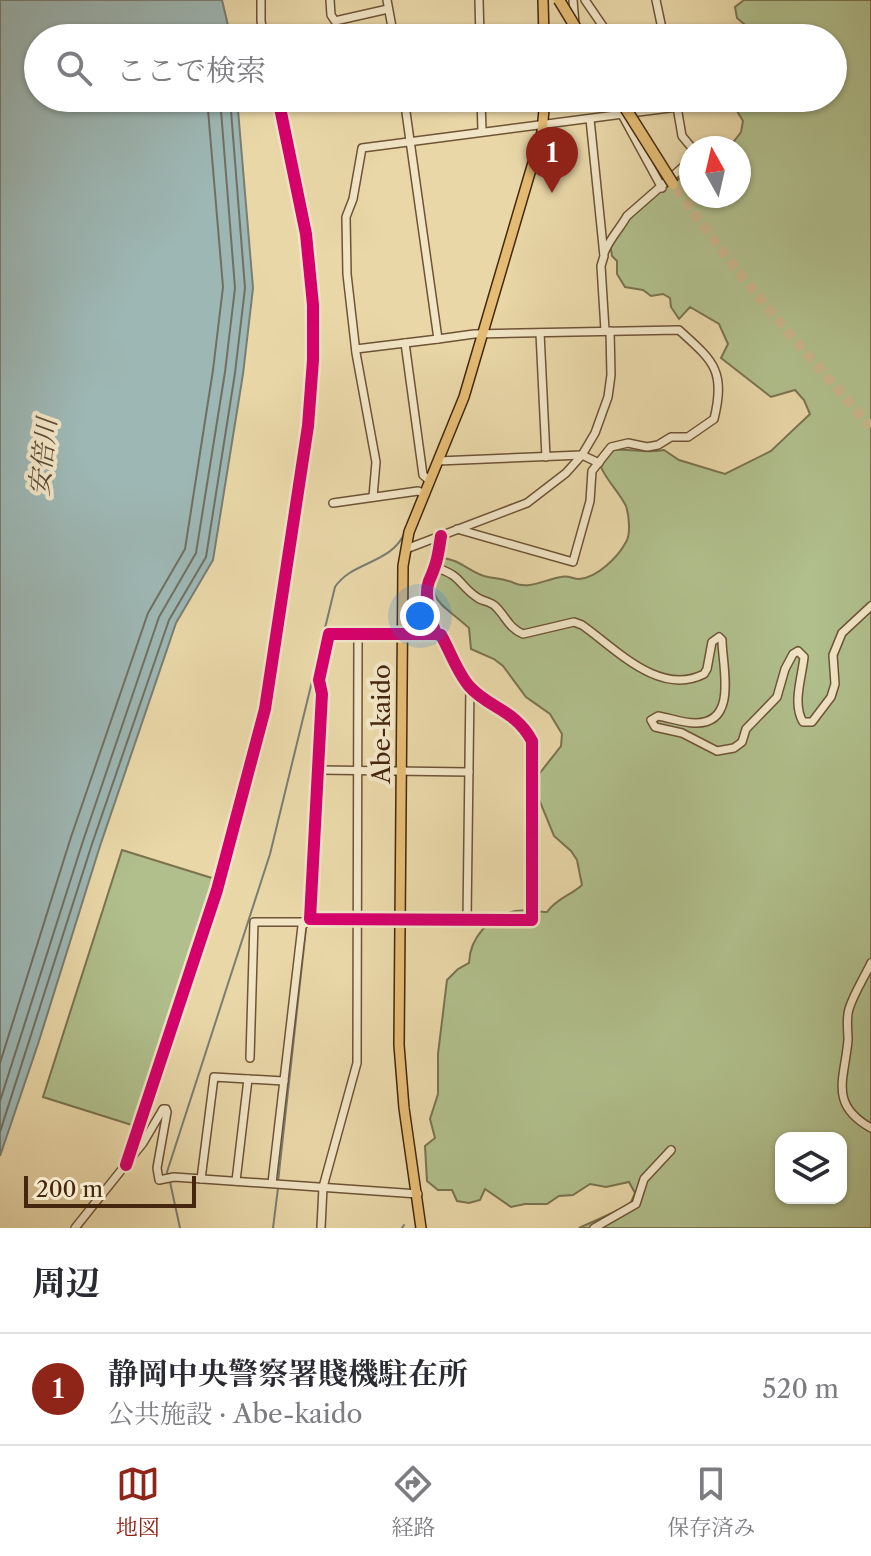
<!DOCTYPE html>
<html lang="ja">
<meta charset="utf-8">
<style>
body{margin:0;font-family:"Libre Caslon Text","Noto Serif JP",serif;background:#f7f7f7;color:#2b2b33}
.controls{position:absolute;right:24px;bottom:24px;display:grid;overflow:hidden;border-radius:16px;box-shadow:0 2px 6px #0004}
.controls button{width:72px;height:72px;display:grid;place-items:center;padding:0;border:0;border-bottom:2px solid #e1e1e2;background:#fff;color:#2b2b33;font:40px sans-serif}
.compass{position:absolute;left:679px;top:136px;width:72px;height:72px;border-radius:50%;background:#fff;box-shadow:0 2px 6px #0004;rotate:352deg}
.scale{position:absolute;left:24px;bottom:20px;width:172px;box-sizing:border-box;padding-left:8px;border:4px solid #45270f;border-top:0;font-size:22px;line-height:28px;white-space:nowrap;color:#45270f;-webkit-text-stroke:6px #f1e5c6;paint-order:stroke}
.you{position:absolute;left:420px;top:616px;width:28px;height:28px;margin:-20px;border:6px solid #fff;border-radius:50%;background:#1a73e8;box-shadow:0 0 0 12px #1a73e833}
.badge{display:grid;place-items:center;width:52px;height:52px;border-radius:50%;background:#8f2418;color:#fff;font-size:26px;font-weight:700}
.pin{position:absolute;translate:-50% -66px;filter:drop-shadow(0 2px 4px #0008)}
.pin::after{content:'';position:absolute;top:42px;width:28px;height:24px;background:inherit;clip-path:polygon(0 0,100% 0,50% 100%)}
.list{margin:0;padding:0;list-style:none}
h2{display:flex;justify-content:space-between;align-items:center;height:104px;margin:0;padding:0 32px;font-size:34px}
h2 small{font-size:26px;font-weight:400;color:#7c7c81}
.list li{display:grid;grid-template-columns:52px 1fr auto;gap:24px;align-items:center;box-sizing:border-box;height:112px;padding:0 32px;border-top:2px solid #e1e1e2}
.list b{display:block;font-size:30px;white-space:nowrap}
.list p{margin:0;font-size:26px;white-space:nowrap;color:#7c7c81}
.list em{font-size:26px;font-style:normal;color:#7c7c81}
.icon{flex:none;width:44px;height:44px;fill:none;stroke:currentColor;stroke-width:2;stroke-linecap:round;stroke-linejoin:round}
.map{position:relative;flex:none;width:871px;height:1228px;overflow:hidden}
.search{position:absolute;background:#fff;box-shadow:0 2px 6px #0004;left:24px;right:24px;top:24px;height:88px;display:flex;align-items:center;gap:20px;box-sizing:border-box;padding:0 28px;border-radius:44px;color:#7c7c81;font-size:30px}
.sheet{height:216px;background:#fff}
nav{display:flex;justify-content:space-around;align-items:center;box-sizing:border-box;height:112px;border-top:2px solid #e1e1e2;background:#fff;font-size:22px;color:#7c7c81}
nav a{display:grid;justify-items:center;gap:4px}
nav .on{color:#8f2418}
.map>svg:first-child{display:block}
.green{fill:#b0bf8c;stroke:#7a734e;stroke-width:2;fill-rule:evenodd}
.water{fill:#9db7b4;stroke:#7a7d72;stroke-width:2}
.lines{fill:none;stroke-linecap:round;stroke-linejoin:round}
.shore{stroke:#716f62;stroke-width:2}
.stream{stroke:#7a7d72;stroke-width:2}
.highway-tunnel{stroke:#c8b489;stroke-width:10;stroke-dasharray:10 5;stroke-linecap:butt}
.minor-casing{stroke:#6e5335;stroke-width:10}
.major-casing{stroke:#45270f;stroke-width:12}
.minor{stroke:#f1e5c6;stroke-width:7}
.major{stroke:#e4bc74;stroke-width:9}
.highway-bridge-casing{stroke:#45270f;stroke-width:13;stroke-linecap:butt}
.highway-bridge{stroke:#e4bc74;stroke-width:10}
.cycleway-casing{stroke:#f1e5c6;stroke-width:17}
.cycleway{stroke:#d6006c;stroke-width:12}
.labels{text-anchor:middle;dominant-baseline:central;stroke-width:8;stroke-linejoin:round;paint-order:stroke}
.street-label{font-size:24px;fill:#45270f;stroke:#f1e5c6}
.water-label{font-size:26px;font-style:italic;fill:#5b4b38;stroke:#f1e5c6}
</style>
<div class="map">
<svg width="871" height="1228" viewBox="0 0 871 1228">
<rect width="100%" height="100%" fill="#e9d7a8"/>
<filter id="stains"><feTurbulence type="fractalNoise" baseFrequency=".0025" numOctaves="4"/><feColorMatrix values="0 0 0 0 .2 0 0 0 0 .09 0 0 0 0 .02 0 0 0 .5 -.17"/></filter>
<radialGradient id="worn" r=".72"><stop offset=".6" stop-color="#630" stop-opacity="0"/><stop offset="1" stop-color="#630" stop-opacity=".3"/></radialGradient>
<g class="green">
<path d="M744 0H871V1228H579L630 1205 635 1193 629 1182 606 1187 590 1184 573 1195 559 1196 547 1204H525L511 1207 485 1189 480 1200 469 1203 457 1201 452 1190H438L427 1181 425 1146 435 1138 430 1119 438 1094V1054L447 980 458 969 469 963C470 937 489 917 515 911 524 909 537 912 547 912 557 898 570 896 582 885L577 860 571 851 554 836 536 792V778L561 746 562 734 550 714 526 697 503 666 494 659 471 649 469 628C441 602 423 602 440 558 458 558 468 571 484 576 495 579 503 578 514 583 529 590 546 579 561 577 568 575 573 579 579 579 597 578 618 557 626 542 631 534 629 515 626 506 619 492 606 480 600 465L613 450C631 448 645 454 664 450L679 460 725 474 771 451 810 414 804 400 795 390 771 397 721 358 728 344 719 324 690 307 679 319 671 307 670 298 663 294 651 296 643 290 625 287 617 274V261L612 256 610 243C618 235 623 227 630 218 646 197 672 186 691 169V196H739V148H729L741 132 743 121 737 111 725 105 724 98H833V38H734L740 34 744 24 737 18 735 7ZM781 1138H841V1198H781Z"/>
<polygon points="122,850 215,879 135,1126 43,1097"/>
</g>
<polygon class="water" points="0,0 222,0 231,38 38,38 38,98 237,98 253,288 243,374 213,560 176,623 100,846 38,1044 0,1156"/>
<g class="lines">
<g class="shore">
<polyline points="0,1063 71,837 148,613 185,549 213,370 223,287 207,98"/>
<polyline points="0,1101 83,841 159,617 196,553 225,372 235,288 220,98"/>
<polyline points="0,1132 92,844 169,620 206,557 235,373 245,288 230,98"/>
</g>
<g class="stream">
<path d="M168 1176 167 1172 270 854 335 587C352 561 392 564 405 532"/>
<polyline points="170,1182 180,1228"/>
<polyline points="278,1182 306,929"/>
<polyline points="273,1228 278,1188"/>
<polyline points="402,1228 404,1225"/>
</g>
<path class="highway-tunnel" d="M676 188C735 273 803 350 871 427"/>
<defs>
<g id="minor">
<polyline points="261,0 261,21 264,38"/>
<polyline points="330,0 331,15 335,21 388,9"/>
<polyline points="387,0 394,38"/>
<polyline points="479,0 480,38"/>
<polyline points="573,0 575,24"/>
<polyline points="585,0 611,38"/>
<polyline points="656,0 664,38"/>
<path d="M404 98 438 339 474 334 679 330C713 361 726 370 714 419L688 437H671L658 445 647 447 628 443 611 447 592 471 590 501 573 562 457 529"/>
<polyline points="481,98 482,131"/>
<polyline points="613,98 662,188"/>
<polyline points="677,107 682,136 692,148"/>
<polyline points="590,119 604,256 601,266 605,330"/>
<path d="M604 253C610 238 619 230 627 216L691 160"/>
<polyline points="540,333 546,457"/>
<polyline points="405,343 423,475 430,481"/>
<polyline points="356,349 438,339"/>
<polyline points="438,461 582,455 599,463"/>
<polyline points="373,497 376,462 356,353 347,274 346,217 353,199 362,148 677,107 676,98"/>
<polyline points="333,503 418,491 425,494"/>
<polyline points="406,549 527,503 566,473 582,455 595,433 608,397 611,375 610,331"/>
<path d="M436 568C462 575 459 586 478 598 484 602 491 601 496 607 506 617 509 628 523 634L574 622 582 625C615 648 659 697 704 674L707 669 712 642 719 637 722 640C722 665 739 724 695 723 683 723 670 718 658 716L651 720 655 727 682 733 717 751 734 748 742 742 746 729 777 697 785 669 793 654 798 651 804 657C802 677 792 704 803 722H812L831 697 835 684 833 655 842 633 871 606"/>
<path d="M436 634H329L319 680 322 694 310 919 532 920V741C515 709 488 708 469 686 457 672 450 651 441 635L436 634C431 620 423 596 429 581 437 563 438 556 441 536"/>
<polyline points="319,770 469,772"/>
<polyline points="467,920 470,687"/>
<path d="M871 963C864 978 854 993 849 1009 846 1018 848 1030 848 1040 845 1078 828 1104 871 1128"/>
<polyline points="250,1058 254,922 304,922"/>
<polyline points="126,1165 217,890 265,709 308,426 313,360 313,305 306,234 278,98"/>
<polyline points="201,1179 214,1077 284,1081"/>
<polyline points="236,1181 248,1079"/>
<polyline points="272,1183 302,926 310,919"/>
<polyline points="75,1228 143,1143 163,1109 166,1109 167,1112 157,1168 159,1180 174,1177 418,1194"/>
<polyline points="321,1228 323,1187 357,1063 358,634"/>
<polyline points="594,1228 636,1204 644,1179 671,1150"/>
</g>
<g id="major">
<polyline points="543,0 544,38"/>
<polyline points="421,1228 404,1108 399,1045 403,566 409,532 464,397 542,132 545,98"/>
</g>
</defs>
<use href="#minor" class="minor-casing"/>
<use href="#major" class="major-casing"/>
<use href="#minor" class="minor"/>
<use href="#major" class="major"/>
<defs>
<g id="highway-bridge">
<polyline points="559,0 582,38"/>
<polyline points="619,98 673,184"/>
</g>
</defs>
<use href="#highway-bridge" class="highway-bridge-casing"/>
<use href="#highway-bridge" class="highway-bridge"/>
<defs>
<g id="cycleway">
<path d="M436 634H329L319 680 322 694 310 919 532 920V741C515 709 488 708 469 686 457 672 450 651 441 635L436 634C431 620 423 596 429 581 437 563 438 556 441 536"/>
<polyline points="126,1165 217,890 265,709 308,426 313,360 313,305 306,234 278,98"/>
</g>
</defs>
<use href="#cycleway" class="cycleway-casing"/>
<use href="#cycleway" class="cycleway"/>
</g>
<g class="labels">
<g class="street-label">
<text transform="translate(381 724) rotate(-90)">Abe-kaido</text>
</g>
<g class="water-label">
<text transform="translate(43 457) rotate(-84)">安倍川</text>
</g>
</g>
<rect width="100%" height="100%" filter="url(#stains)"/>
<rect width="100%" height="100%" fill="url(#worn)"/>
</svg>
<div class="controls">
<button><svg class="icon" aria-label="layers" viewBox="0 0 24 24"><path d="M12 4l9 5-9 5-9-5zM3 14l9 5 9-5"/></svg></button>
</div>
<svg class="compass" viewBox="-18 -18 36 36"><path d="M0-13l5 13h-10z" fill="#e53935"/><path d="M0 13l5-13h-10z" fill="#7c7c81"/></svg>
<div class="scale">200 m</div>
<div class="you"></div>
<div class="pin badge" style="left:552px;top:193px">1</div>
<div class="search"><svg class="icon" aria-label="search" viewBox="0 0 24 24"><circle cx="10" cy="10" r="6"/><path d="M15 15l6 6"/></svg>ここで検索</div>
</div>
<section class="sheet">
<h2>周辺<small></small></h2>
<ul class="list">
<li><span class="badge">1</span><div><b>静岡中央警察署賤機駐在所</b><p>公共施設 · Abe-kaido</p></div><em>520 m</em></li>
</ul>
</section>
<nav>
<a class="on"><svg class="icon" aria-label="map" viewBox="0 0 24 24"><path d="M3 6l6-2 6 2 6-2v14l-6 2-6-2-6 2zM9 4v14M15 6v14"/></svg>地図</a>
<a><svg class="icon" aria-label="directions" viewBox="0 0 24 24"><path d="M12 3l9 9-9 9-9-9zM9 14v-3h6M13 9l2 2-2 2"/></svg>経路</a>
<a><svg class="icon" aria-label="saved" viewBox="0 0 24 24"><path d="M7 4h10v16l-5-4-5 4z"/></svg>保存済み</a>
</nav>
